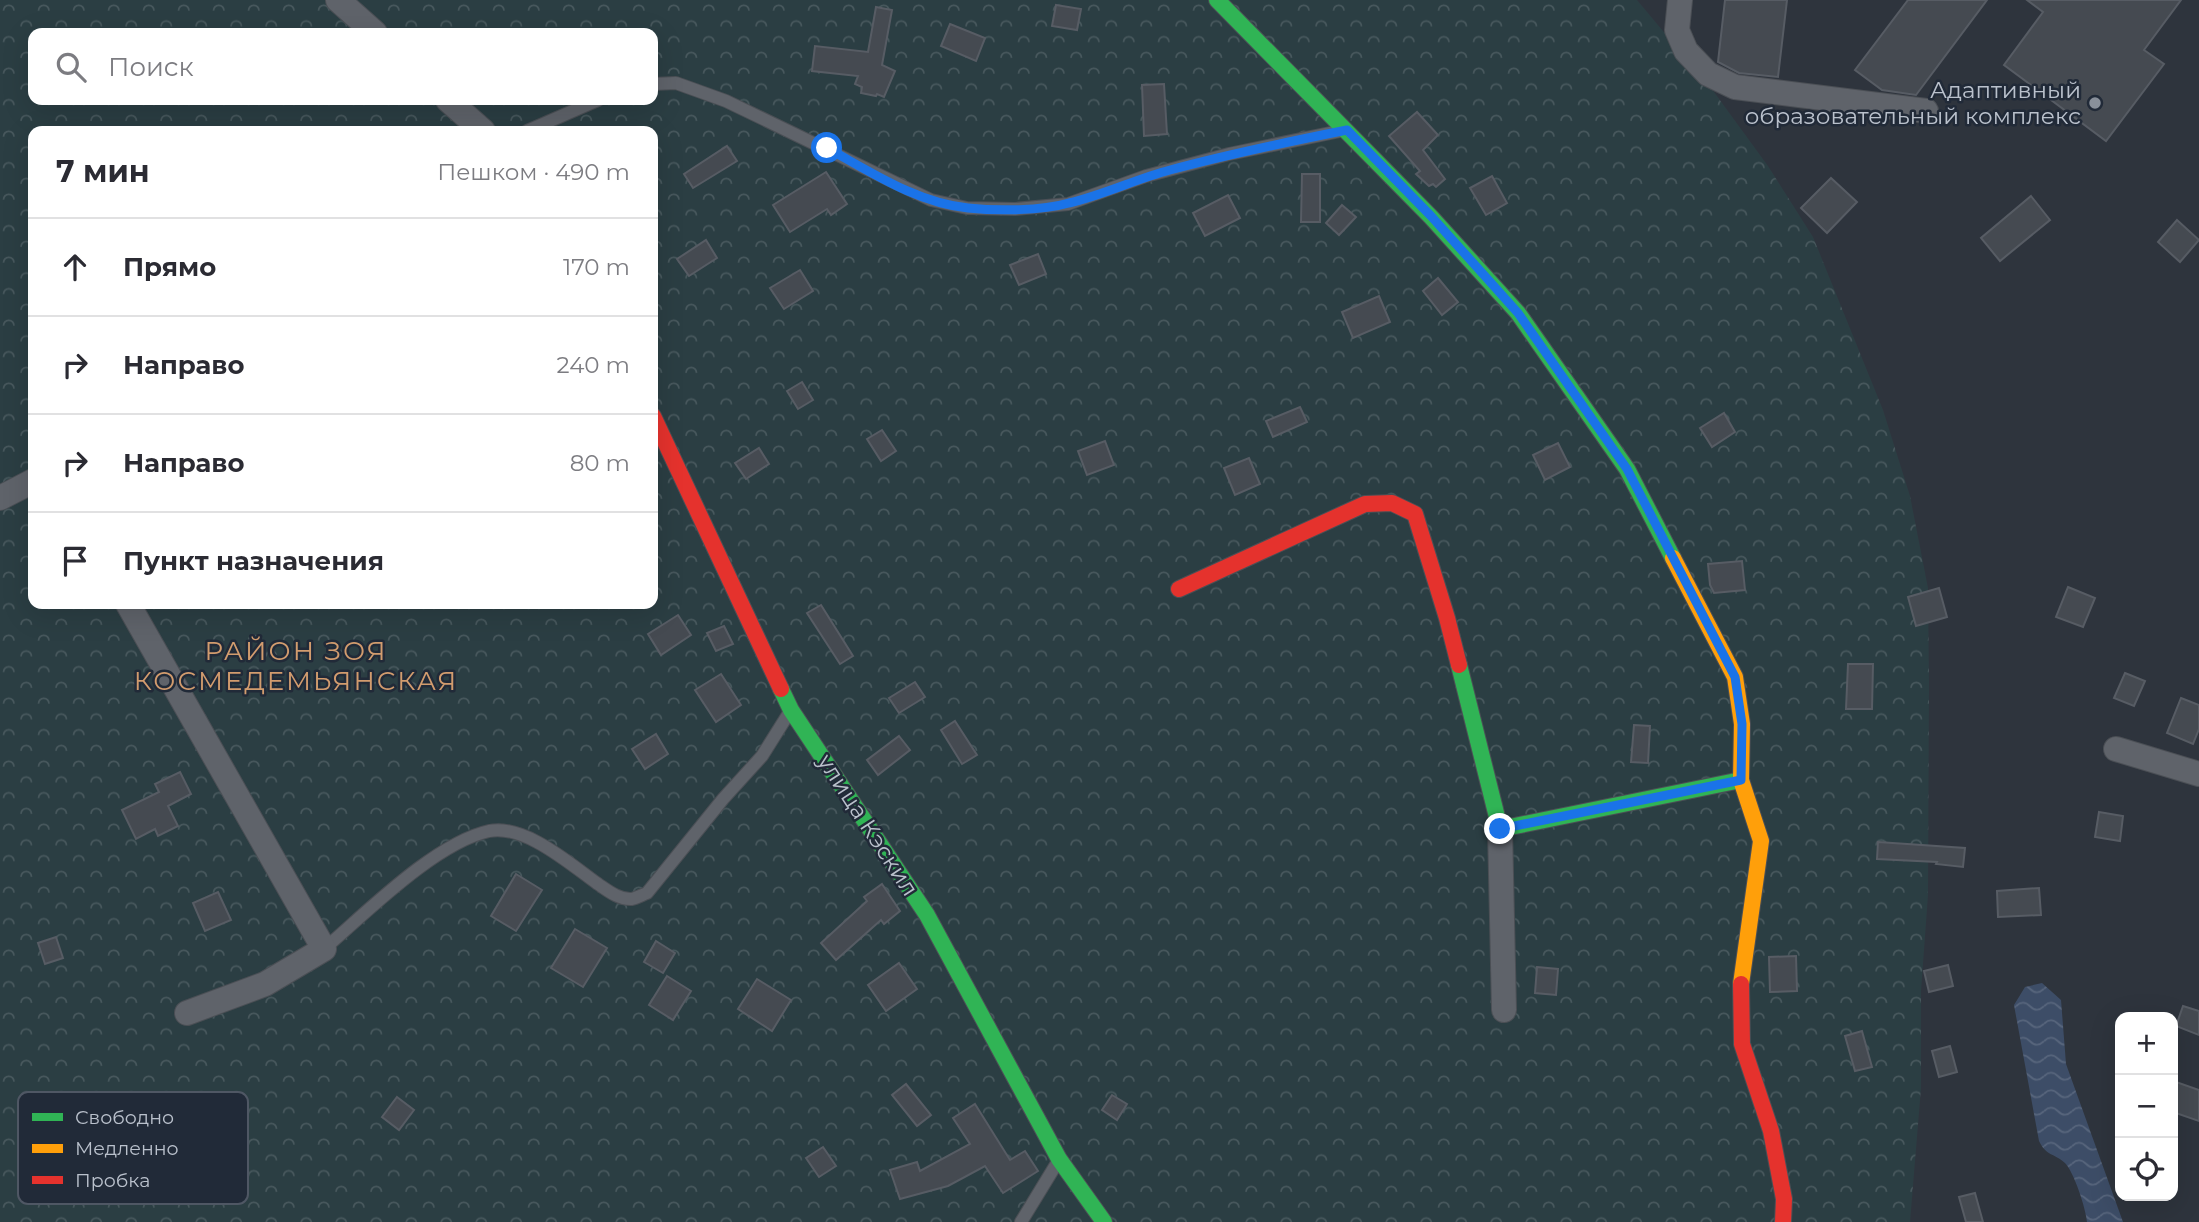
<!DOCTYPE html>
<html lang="ru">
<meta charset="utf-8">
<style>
body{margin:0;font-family:Montserrat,sans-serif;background:#f7f7f7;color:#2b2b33}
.controls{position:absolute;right:21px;bottom:21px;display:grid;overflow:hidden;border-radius:14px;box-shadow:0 7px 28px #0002}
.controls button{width:63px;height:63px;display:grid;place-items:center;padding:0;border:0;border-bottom:2px solid #e1e1e2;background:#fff;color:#2b2b33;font:35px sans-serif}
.stop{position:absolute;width:21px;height:21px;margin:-16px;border:5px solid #1a73e8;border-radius:50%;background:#fff}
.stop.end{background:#1a73e8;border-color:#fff;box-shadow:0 2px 7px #0008}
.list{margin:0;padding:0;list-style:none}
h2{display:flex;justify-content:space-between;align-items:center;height:91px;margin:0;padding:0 28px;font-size:30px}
h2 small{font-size:23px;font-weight:400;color:#7c7c81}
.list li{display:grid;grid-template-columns:46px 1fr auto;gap:21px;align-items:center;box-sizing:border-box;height:98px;padding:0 28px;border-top:2px solid #e1e1e2}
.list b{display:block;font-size:26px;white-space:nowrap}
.list em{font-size:23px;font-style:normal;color:#7c7c81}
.icon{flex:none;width:38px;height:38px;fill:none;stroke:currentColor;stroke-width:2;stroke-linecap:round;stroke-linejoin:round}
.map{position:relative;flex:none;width:2199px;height:1222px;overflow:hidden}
.search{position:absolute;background:#fff;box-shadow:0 7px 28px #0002;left:28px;top:28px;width:630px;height:77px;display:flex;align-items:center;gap:18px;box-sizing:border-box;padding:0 24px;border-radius:14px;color:#7c7c81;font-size:26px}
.panel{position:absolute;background:#fff;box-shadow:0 7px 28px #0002;left:28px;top:126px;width:630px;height:483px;border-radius:14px}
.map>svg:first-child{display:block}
.forest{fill:url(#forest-crowns);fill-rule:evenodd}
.water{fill:url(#water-waves)}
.building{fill:#454a51;stroke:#575c64;stroke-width:2}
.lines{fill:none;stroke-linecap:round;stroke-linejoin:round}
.lane-casing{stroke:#4b4f55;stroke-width:14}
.street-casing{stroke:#4b4f55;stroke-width:26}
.fast-casing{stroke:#4b4f55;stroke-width:18}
.slow-casing{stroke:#4b4f55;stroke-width:18}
.jam-casing{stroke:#4b4f55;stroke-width:18}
.lane{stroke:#5f636a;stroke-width:12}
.street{stroke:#5f636a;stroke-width:24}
.fast{stroke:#30b455;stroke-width:16}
.slow{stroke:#ff9f0a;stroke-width:16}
.jam{stroke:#e5322d;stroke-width:16}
.route{stroke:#1a73e8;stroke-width:9}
.poi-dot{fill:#89909a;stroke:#212a38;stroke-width:2.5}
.labels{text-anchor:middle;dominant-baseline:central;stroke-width:5;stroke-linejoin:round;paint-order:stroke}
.poi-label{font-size:23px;fill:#bac1cc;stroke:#212a38;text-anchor:end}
.street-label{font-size:23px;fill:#bac1cc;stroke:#212a38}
.quarter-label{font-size:26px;letter-spacing:2px;fill:#d29c6e;stroke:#212a38}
.key{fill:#212a38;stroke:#4f5764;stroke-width:2}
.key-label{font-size:19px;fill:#bac1cc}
</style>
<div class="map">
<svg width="2199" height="1222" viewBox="0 0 2199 1222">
<defs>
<pattern id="forest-crowns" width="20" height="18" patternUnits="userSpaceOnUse" patternTransform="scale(1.75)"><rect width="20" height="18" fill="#2b3e43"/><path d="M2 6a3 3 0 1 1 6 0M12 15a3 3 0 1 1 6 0" fill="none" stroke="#48585d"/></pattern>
<pattern id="water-waves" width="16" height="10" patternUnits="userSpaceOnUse" patternTransform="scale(1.75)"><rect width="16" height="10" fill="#3d4d67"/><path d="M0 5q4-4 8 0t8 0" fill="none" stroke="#57657c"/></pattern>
</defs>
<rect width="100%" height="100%" fill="#2e343d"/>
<path class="forest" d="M0 0H1637L1714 92 1768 166 1813 237 1883 410 1910 496 1928 588 1929 685 1928 895 1921 991V1088L1910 1222H0ZM33 33H653V100H33ZM33 131H653V604H33Z"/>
<path class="water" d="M2042 983 2061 1000 2066 1064 2123 1222H2087C2086 1209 2074 1172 2065 1163 2054 1153 2046 1156 2039 1141L2014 1005 2025 987Z"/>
<g class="building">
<polygon points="1725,0 1787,0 1778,77 1739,73 1718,62"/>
<polygon points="1908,0 1987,0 1916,95 1882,90 1855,70"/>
<polygon points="2027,0 2181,0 2144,50 2164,64 2106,141 2004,65 2043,12"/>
<polygon points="1056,5 1081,9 1077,30 1052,26"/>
<polygon points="876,7 892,10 882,65 895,71 884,97 877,94 876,96 861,93 862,87 855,84 858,76 812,71 815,46 868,52"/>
<polygon points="950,24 985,38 976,61 941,46"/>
<polygon points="1164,84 1167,134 1144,136 1142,85"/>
<polygon points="1417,112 1438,135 1423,150 1445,179 1436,187 1433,184 1429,186 1416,174 1420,171 1389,136"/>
<polygon points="727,146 737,161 693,188 684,174"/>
<polygon points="826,172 847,204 831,215 827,209 790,232 773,205"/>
<polygon points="1302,174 1320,174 1320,222 1301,222"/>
<polygon points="1492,176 1507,203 1486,215 1470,188"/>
<polygon points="1831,178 1857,202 1827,233 1801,208"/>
<polygon points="1228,195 1240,218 1205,236 1193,213"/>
<polygon points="2031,196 2050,220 2000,261 1981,238"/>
<polygon points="1342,205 1356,217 1339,235 1326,223"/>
<polygon points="2177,220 2199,240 2180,262 2158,242"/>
<polygon points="706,240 717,258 689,276 677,259"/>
<polygon points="1038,254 1046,274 1019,285 1010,265"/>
<polygon points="800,270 813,291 784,309 770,288"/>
<polygon points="1438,278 1458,302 1442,315 1423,291"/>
<polygon points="1379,296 1390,322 1353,338 1342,312"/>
<polygon points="802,382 813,400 798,409 787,391"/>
<polygon points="1300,407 1307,422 1273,437 1266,421"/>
<polygon points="1724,413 1735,432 1712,447 1700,428"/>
<polygon points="882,430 896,451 881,461 867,439"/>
<polygon points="1105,441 1114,465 1087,475 1078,451"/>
<polygon points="1558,443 1570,467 1545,480 1533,455"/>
<polygon points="759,448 769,464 746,479 735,463"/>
<polygon points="1249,458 1260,484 1235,495 1224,468"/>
<polygon points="1742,561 1745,590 1714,593 1710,585 1708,564"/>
<polygon points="2068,587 2095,598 2083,627 2056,617"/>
<polygon points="1939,588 1947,617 1916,626 1908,597"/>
<polygon points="821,605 853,656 840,664 807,613"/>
<polygon points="678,615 691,635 661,655 648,634"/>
<polygon points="724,626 733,644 716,651 707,633"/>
<polygon points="1848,664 1873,664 1872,709 1846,709"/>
<polygon points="2125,673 2145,681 2134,706 2114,698"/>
<polygon points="721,674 741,705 716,722 695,690"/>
<polygon points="915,682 925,697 899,713 889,698"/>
<polygon points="2181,698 2199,705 2199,729 2193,744 2167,733"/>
<polygon points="955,721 977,755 962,764 941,730"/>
<polygon points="1634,725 1650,726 1648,763 1631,762"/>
<polygon points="656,734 668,754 645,769 632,749"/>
<polygon points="899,736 910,750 878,775 867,760"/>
<polygon points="180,772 191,794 168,806 178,826 158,836 155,829 136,839 122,810 159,792 155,784"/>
<polygon points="2099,812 2123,816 2120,841 2095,837"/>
<polygon points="1878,842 1965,848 1963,867 1936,864 1937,862 1877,859"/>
<polygon points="516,874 542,890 516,931 491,916"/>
<polygon points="882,884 900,911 884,924 881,920 836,960 821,943 867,901 864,897"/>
<polygon points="2039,888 2041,915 1998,917 1997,891"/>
<polygon points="218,892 231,920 205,931 193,903"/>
<polygon points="575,929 607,948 583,987 551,968"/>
<polygon points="56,937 63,958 45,964 38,943"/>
<polygon points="656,941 675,953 663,973 644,962"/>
<polygon points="1796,956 1797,991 1770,992 1769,957"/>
<polygon points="899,963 917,989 886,1011 868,985"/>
<polygon points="1948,965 1953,986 1929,992 1924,971"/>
<polygon points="1537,967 1558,969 1556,995 1535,993"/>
<polygon points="667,976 691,991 673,1020 649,1005"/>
<polygon points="757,979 791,1000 772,1031 738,1009"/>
<polygon points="2183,1006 2199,1011 2199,1035 2176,1026"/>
<polygon points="1862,1031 1872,1067 1855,1071 1845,1036"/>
<polygon points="1950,1046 1957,1072 1939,1077 1932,1051"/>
<polygon points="2176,1082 2199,1090 2199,1121 2173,1112 2173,1091"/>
<polygon points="906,1084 931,1115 917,1126 892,1095"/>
<polygon points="1112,1095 1127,1104 1117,1120 1102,1110"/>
<polygon points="397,1097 414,1110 399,1130 382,1117"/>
<polygon points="975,1104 1010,1160 1025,1151 1038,1171 1003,1193 985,1166 948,1186 900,1199 890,1170 917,1162 920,1171 970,1144 953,1118"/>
<polygon points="823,1147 836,1166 819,1177 806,1158"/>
<polygon points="1975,1193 1983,1222 1966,1222 1959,1197"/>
</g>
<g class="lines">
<defs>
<g id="lane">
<polyline points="653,84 676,83 726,101 931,200 967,208 1015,209 1068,204 1146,176 1229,154 1340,131"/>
<polyline points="527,131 598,100"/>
<path d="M324 949C366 913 435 843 489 831 525 824 570 864 598 884 607 890 619 900 632 899 636 898 642 895 647 893L723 799 762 756 789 713"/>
<polyline points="1021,1222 1057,1163"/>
</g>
<g id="street">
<polyline points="338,0 375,33"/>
<polyline points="1680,0 1677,30 1686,51 1708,74 1735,87 1926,111"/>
<polyline points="448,100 483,131"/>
<polyline points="0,498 33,481"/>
<polyline points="128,604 324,949 265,984 187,1013"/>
<polyline points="2116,749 2199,774"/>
<polyline points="1500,829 1504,1010"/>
</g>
<g id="fast">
<polyline points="1217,0 1431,217 1518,313 1627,469 1673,558"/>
<polyline points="1459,665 1500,829 1741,780"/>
<polyline points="781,689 791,710 927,915 1059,1159 1104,1222"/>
</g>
<polyline id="slow" points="1673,558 1735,677 1742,724 1741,780 1761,841 1741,984"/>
<g id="jam">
<polyline points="653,416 781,689"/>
<polyline points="1179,589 1365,504 1392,503 1415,514 1447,618 1459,665"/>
<polyline points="1741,984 1742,1044 1771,1131 1784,1199 1783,1222"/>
</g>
</defs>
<use href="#lane" class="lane-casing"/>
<use href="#street" class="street-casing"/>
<use href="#fast" class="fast-casing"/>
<use href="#slow" class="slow-casing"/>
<use href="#jam" class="jam-casing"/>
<use href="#lane" class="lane"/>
<use href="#street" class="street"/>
<use href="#fast" class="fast"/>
<use href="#slow" class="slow"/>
<use href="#jam" class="jam"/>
</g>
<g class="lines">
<path class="route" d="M827 148C871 172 917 203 968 208 997 211 1041 211 1069 203 1103 195 1136 179 1170 170 1229 154 1287 142 1347 130L1431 216 1518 313 1627 469 1735 677 1742 724 1741 780 1500 829"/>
</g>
<circle class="poi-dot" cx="2095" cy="103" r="7"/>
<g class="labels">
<g class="poi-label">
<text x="2081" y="90">Адаптивный<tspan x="2081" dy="26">образовательный комплекс</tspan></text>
</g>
<g class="street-label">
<text transform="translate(868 825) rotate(57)">улица Кэскил</text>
</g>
<g class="quarter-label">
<text x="296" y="651">РАЙОН ЗОЯ<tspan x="296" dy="30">КОСМЕДЕМЬЯНСКАЯ</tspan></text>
</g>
</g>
<rect x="18" y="1092" width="230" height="112" rx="10" class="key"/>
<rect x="32" y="1113" width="31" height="8" fill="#30b455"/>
<rect x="32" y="1144" width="31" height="9" fill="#ff9f0a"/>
<rect x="32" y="1176" width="31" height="8" fill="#e5322d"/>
<g class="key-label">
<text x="75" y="1124">Свободно</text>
<text x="75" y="1155">Медленно</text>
<text x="75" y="1187">Пробка</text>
</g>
</svg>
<div class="controls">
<button>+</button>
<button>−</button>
<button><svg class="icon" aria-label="locate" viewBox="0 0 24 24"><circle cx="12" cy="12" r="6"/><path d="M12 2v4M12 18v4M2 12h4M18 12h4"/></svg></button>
</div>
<div class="stop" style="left:827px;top:148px"></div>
<div class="stop end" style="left:1500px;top:829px"></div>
<div class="search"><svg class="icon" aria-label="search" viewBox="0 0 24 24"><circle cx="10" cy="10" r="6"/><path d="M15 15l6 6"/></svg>Поиск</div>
<section class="panel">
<h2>7 мин<small>Пешком · 490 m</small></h2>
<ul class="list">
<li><svg class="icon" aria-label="ahead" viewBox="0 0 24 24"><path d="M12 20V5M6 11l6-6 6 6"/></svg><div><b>Прямо</b></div><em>170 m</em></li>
<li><svg class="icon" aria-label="right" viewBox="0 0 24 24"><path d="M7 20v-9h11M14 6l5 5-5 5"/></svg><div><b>Направо</b></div><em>240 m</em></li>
<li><svg class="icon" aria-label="right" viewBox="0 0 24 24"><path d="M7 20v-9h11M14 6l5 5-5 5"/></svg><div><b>Направо</b></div><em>80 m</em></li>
<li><svg class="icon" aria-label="arrive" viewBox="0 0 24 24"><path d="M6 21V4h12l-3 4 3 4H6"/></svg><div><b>Пункт назначения</b></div></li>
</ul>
</section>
</div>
